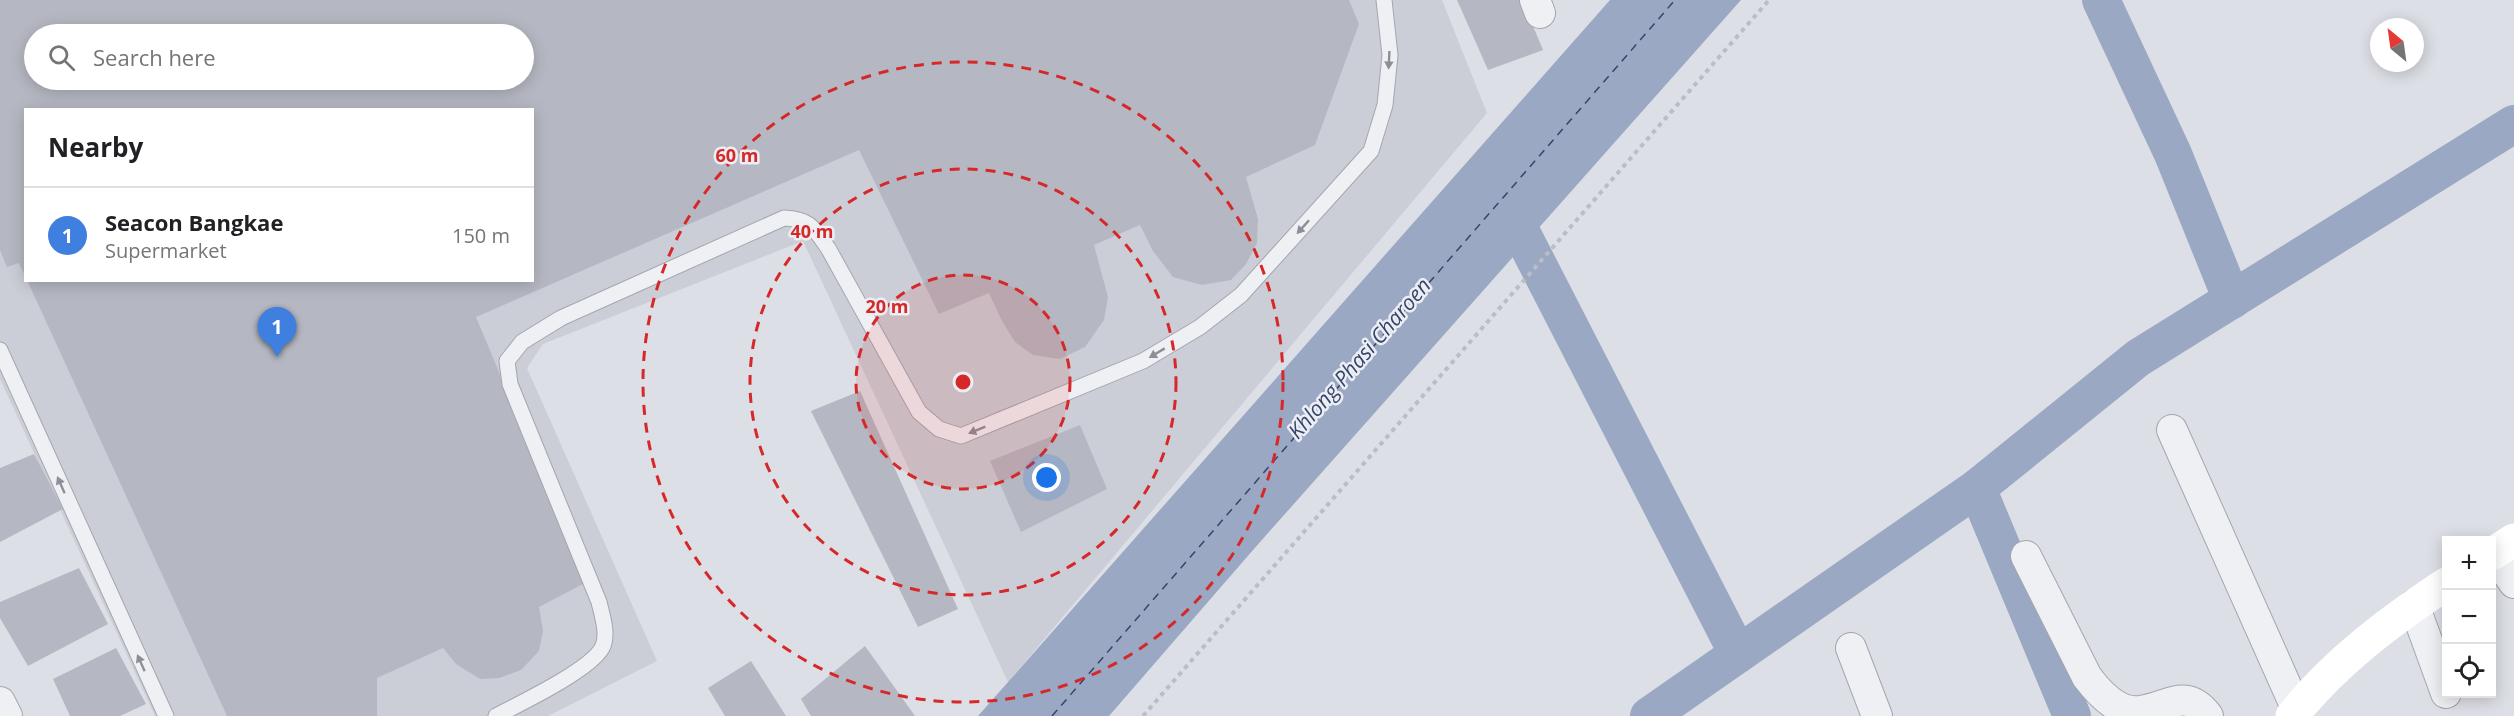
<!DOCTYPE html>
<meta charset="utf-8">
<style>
body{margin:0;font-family:"Open Sans",sans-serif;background:#f6f6f6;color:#202124}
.controls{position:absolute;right:18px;bottom:18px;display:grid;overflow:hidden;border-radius:0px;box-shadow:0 3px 15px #0003}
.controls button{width:54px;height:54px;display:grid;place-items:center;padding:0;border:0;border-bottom:2px solid #e0e0e0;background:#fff;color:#202124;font:30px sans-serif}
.compass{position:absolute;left:2370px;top:18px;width:54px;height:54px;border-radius:50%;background:#fff;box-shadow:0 3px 15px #0003;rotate:331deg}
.you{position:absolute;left:1047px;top:478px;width:21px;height:21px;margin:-15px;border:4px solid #fff;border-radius:50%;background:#1a73e8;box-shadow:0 0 0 9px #1a73e833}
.badge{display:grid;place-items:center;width:39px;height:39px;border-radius:50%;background:#c24c4a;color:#fff;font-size:20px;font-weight:700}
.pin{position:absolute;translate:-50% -50px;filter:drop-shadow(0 2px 3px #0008)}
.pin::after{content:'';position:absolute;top:32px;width:21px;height:18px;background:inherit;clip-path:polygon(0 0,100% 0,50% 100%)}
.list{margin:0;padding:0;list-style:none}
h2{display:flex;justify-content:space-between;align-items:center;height:78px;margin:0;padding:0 24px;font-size:26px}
h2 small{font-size:20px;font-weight:400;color:#757577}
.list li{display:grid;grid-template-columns:39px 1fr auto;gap:18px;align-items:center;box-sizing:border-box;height:96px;padding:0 24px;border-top:2px solid #e0e0e0}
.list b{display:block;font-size:22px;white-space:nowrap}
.list p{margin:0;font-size:20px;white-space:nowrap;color:#757577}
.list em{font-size:20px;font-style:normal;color:#757577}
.icon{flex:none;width:33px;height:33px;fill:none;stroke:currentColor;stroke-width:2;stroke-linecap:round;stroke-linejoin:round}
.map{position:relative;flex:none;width:2514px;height:716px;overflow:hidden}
.search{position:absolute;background:#fff;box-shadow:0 3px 15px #0003;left:24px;top:24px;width:510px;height:66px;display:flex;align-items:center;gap:15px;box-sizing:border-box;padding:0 21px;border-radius:33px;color:#757577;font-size:22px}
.panel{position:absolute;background:#fff;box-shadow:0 3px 15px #0003;left:24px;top:108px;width:510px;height:174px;border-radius:0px}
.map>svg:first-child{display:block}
.built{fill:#cbced7;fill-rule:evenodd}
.water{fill:#9aa8c3}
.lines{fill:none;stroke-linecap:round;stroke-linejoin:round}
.canal{stroke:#9aa8c3;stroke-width:38}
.ferry{stroke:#35456b;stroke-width:1.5;stroke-dasharray:8 6;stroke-linecap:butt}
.building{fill:#b5b8c2;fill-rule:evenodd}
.service-casing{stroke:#a3a6af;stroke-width:17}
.minor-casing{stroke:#a3a6af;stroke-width:32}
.path{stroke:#bbbdc4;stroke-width:4;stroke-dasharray:4.5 4.5;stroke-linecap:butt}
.service{stroke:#eff0f4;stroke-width:15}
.minor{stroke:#eff0f4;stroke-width:30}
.secondary{stroke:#fff;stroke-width:33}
.oneway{fill:#8c8e98}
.ring{fill:none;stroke:#d62828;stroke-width:3;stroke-dasharray:10 8}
.labels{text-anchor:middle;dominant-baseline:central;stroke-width:5;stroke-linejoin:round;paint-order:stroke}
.water-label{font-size:21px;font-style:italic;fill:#35456b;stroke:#eceef4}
.centre{fill:#d62828;stroke:#eceef4;stroke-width:3}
.ring-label{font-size:18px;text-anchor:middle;font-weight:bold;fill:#d62828;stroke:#eceef4;stroke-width:5;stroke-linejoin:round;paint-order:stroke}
</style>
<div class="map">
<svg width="2514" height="716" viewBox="0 0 2514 716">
<rect width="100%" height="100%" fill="#dddfe6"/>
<path class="built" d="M0 0H1442L1487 113 1008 682 803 241 543 344 527 368 657 661 548 716H155L0 379ZM34 34H524V80H34ZM26 110H532V280H26Z"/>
<polygon class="water" points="1610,0 1741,0 1253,550 1109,716 978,716"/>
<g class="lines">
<g class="canal">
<polyline points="2101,0 2173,154 2232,300"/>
<polyline points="1503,197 1738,654"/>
<polyline points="1977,488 2072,716"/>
<polyline points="1649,716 1977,488 2138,358 2514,124"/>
</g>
<polyline class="ferry" points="1052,716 1675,0"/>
</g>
<g class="building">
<path d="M0 0H1349L1359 24 1315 145 1246 177 1258 219 1257 243 1246 264 1231 280 1202 285 1173 277 1153 251 1140 225 1094 245 1108 297 1104 320 1085 347 1060 359 1033 355 1015 342 1002 321 989 293 939 314 859 150 476 317 587 582 539 607 543 631 539 651 521 670 499 678 480 679 456 664 443 648 377 678V716H227L27 280H532V110H26V278L19 263 7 267 0 250ZM34 34H524V80H34Z"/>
<polygon points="1457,0 1522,0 1543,50 1488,70"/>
<polygon points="860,391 958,609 918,627 811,411"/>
<polygon points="1080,425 1107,489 1021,532 990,461"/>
<polygon points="34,454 63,509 0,542 0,468"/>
<polygon points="79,568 108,624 28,666 0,618 0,602"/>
<polygon points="865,646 915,716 811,716 801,699"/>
<polygon points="116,648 146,704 120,716 70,716 53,679"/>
<polygon points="751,661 786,716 725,716 708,688"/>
</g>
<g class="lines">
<defs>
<g id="service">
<polyline points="0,350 166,716"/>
<path d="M496 716C521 703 590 670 602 648 609 635 602 615 599 602L510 384 507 361 522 342 561 318 784 218C810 219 814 228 828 248L919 412 939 429 961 436 1143 361 1200 327 1241 295 1371 151 1385 105 1390 55 1384 0"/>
</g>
<g id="minor">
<polyline points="1535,0 1540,13"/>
<polyline points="2172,430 2297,710"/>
<polyline points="2493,553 2514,583"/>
<path d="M2026 556 2087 677C2099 693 2118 714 2140 711 2169 707 2186 687 2208 716"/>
<polyline points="2414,605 2446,693"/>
<polyline points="1851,648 1877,716"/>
<polyline points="0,702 7,716"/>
</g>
</defs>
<use href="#service" class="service-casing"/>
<use href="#minor" class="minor-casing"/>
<polyline class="path" points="1143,716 1769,0"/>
<use href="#service" class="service"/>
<use href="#minor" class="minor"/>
<g class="secondary">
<polyline points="2492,554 2514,540"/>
<path d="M2292 716C2334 663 2390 621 2446 584"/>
</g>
</g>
<defs><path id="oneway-solid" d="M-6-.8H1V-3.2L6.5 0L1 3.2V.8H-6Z" transform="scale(1.5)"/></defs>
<g class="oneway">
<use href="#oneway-solid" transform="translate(1389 60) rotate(93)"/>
<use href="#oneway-solid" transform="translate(1303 227) rotate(132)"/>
<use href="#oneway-solid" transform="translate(1157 353) rotate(149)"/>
<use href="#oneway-solid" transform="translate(977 430) rotate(158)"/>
<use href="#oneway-solid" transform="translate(61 485) rotate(-114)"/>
<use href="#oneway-solid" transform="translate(141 663) rotate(-114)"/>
</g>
<circle cx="963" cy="382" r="107" fill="#d62828" fill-opacity=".12"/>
<g class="ring">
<circle cx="963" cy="382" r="107"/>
<circle cx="963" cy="382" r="213"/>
<circle cx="963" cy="382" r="320"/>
</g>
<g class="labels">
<g class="water-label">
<text transform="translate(1359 358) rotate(-49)">Khlong Phasi Charoen</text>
</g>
</g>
<circle cx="963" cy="382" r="9" class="centre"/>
<g class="ring-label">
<text x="737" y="162">60 m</text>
<text x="812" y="238">40 m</text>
<text x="887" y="313">20 m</text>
</g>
</svg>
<div class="controls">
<button>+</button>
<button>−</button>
<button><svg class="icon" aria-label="locate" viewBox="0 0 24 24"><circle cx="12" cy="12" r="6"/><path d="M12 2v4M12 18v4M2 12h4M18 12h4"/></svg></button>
</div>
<svg class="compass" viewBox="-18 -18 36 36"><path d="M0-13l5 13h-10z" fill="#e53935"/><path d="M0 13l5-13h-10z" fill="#757577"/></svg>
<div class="you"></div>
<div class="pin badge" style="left:277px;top:357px;background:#3f7fe0">1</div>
<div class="search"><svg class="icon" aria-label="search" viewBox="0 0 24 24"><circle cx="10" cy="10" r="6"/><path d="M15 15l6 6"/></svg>Search here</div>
<section class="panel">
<h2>Nearby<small></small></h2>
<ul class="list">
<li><span class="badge" style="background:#3f7fe0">1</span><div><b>Seacon Bangkae</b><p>Supermarket</p></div><em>150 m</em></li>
</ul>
</section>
</div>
